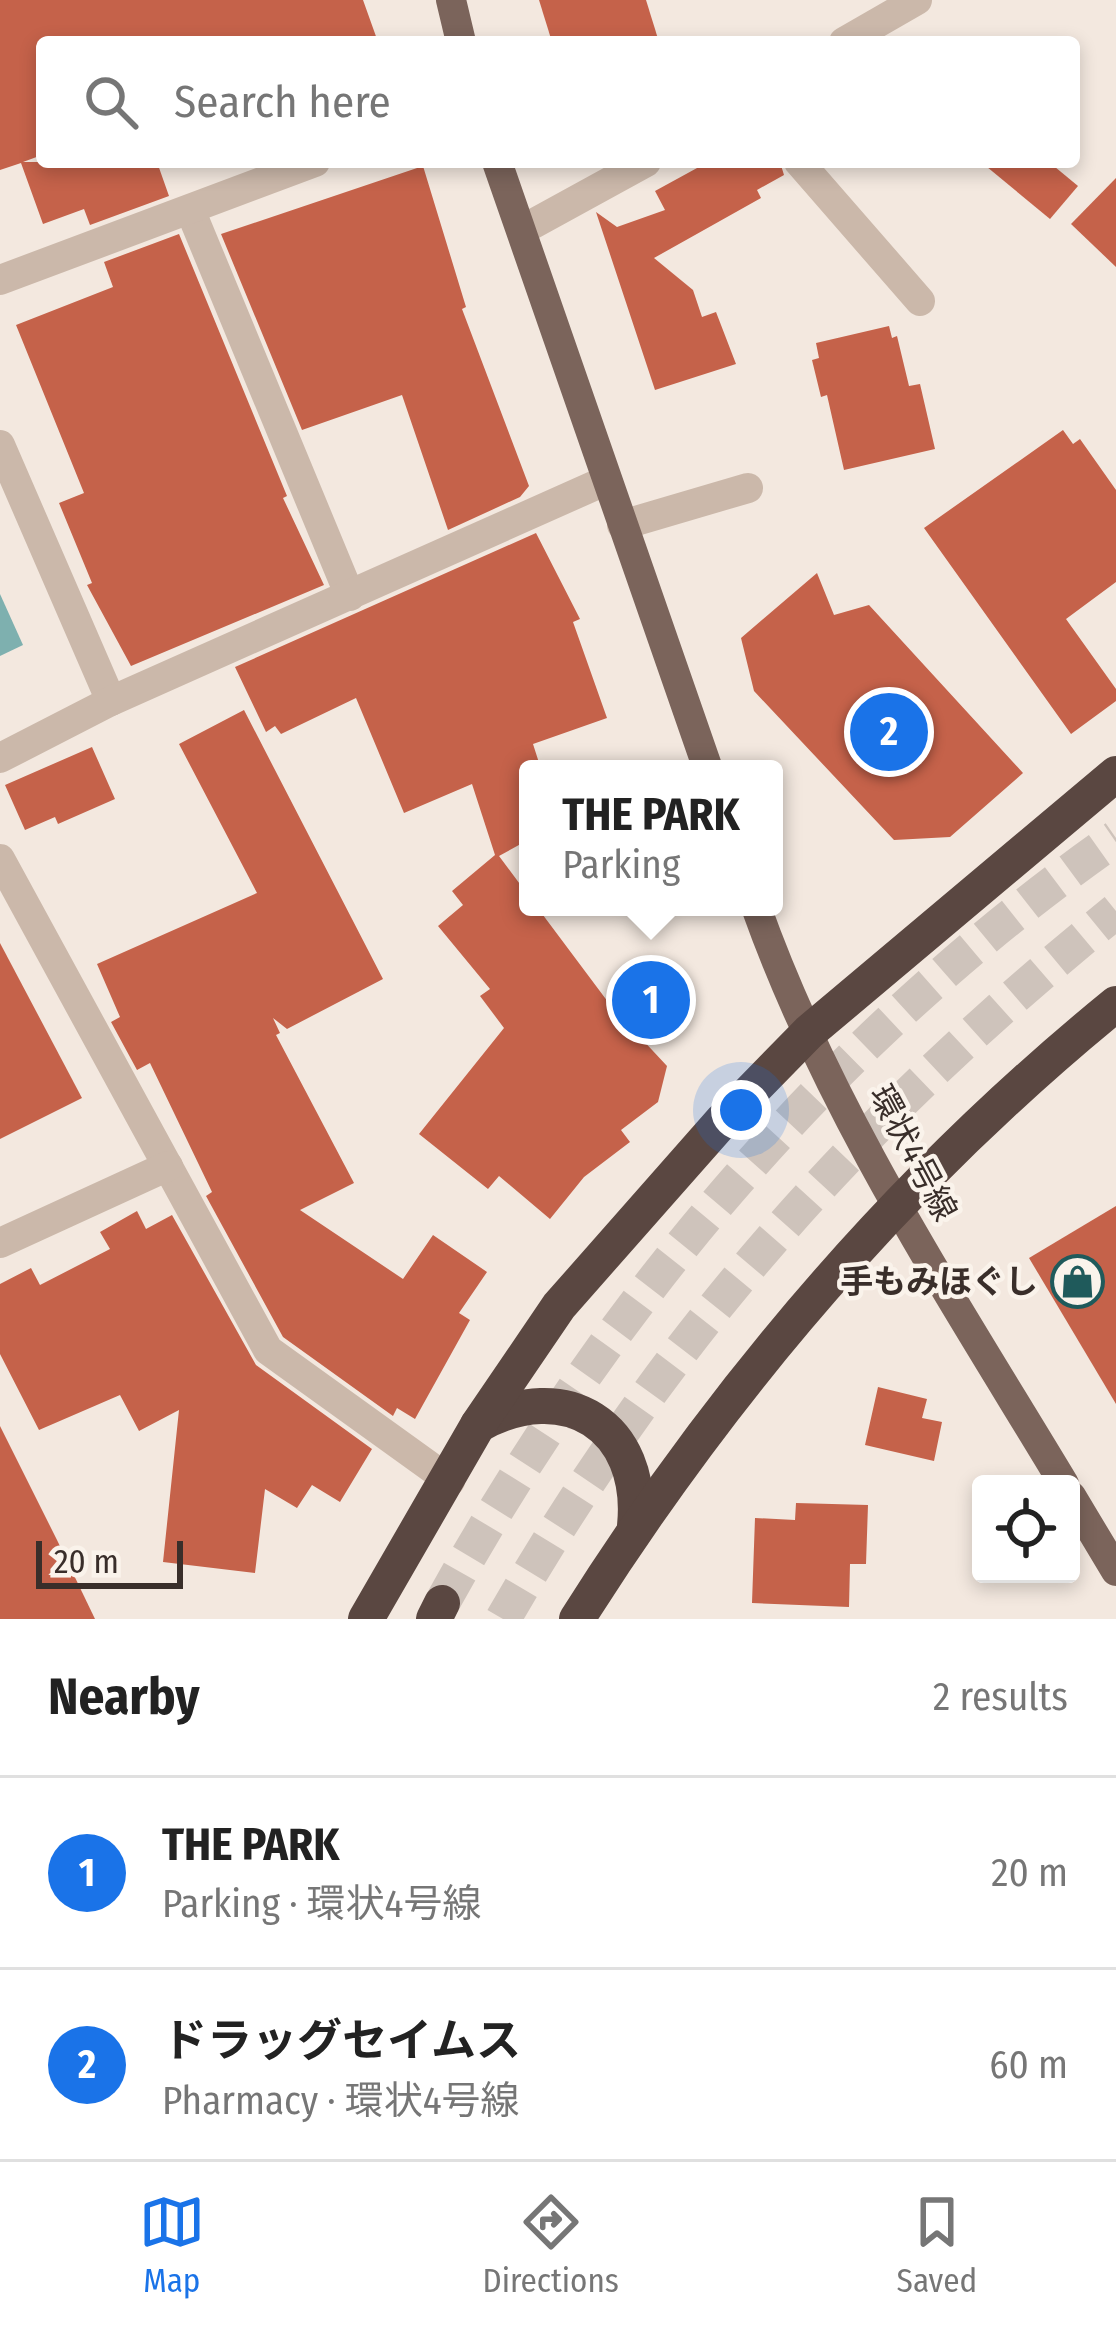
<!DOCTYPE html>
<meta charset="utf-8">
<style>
body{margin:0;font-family:"Fira Sans Condensed","Noto Sans JP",sans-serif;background:#f6f6f6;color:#222}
.controls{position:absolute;right:36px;bottom:36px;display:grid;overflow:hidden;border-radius:12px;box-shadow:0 6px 18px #0003}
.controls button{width:108px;height:108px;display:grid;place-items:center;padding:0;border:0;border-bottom:3px solid #e0e0e0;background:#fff;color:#222;font:60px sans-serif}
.scale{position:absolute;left:36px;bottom:30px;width:147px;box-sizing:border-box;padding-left:12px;border:6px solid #392e2a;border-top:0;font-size:33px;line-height:42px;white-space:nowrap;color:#392e2a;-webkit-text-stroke:9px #faf3eb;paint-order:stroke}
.you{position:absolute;left:741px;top:1110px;width:42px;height:42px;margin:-30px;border:9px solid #fff;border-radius:50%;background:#1a73e8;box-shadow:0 0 0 18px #1a73e833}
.badge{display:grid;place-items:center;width:78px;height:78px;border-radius:50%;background:#1a73e8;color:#fff;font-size:39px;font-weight:700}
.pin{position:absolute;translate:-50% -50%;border:6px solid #fff;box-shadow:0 3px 12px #0006}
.popup{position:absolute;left:519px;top:760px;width:264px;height:156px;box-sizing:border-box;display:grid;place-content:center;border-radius:12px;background:#fff;filter:drop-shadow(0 3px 9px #0005);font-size:39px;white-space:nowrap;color:#767676}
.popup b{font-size:45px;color:#222}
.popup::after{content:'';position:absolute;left:50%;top:100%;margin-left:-24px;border:24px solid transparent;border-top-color:#fff}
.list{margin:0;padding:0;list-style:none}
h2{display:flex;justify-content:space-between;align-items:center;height:156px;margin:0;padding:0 48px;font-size:51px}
h2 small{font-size:39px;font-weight:400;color:#767676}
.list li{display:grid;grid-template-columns:78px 1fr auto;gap:36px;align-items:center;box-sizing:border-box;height:192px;padding:0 48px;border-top:3px solid #e0e0e0}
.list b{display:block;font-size:45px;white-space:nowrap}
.list p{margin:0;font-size:39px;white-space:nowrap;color:#767676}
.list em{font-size:39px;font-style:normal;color:#767676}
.icon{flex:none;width:66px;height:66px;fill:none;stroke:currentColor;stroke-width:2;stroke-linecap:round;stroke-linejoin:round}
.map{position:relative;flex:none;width:1116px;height:1619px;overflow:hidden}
.search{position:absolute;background:#fff;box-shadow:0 6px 18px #0003;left:36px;right:36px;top:36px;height:132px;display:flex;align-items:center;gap:30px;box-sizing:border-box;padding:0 42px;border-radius:12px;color:#767676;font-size:45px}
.sheet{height:540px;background:#fff}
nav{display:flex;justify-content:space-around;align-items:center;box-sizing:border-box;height:168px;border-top:3px solid #e0e0e0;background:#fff;font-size:33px;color:#767676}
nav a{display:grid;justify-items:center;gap:6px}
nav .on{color:#1a73e8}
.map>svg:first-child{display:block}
.water{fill:#7eb0af}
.building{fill:#c5624a}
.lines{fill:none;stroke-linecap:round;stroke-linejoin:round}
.highway-tunnel{stroke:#cec3bb;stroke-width:36;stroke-dasharray:36 18;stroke-linecap:butt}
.minor{stroke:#cbb8aa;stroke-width:30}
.major{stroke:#7b645b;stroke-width:30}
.highway{stroke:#5a4741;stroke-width:36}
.labels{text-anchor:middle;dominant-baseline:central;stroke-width:9;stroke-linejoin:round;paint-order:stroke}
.street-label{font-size:33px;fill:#392e2a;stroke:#faf3eb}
.poi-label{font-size:33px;font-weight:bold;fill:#392e2a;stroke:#faf3eb;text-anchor:end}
</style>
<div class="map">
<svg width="1116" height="1619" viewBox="0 0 1116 1619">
<rect width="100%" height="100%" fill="#f3e8df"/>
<polygon class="water" points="0,594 23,645 0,656"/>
<g class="building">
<polygon points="0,0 363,0 378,42 42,42 42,155 23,162 157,162 169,196 90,225 84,209 43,224 21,163 0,170"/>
<polygon points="539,0 646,0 659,42 552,42"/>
<polygon points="708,162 780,162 784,175 757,190 761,198 654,258 693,290 702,317 716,312 736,364 655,390 596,212 617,227 665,210 655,191"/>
<polygon points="981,162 1049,162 1078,186 1050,219"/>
<polygon points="423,166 466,307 462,309 529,486 520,497 448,530 402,395 302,430 221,234"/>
<polygon points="1116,178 1116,267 1071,224"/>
<polygon points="179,234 287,496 283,498 324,585 131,666 87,585 92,583 59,503 84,493 16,325 113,287 104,262"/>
<polygon points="889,326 892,338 897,336 909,386 920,384 935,449 844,470 827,395 821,397 812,360 819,358 816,343"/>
<polygon points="1063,430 1073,444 1080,439 1116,490 1116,582 1066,619 1116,689 1116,701 1071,734 924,528"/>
<polygon points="536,533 580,619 573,622 607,718 533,744 541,769 528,769 528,840 499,856 528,895 528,907 537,907 611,1006 667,1066 658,1102 621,1130 630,1142 584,1177 550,1219 499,1176 488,1189 419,1134 504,1028 480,996 490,989 438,926 463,905 452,891 495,855 472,784 404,813 356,698 281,734 275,726 266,732 235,667"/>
<polygon points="817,573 834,615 869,605 1023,773 950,837 894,840 754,691 741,638"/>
<polygon points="244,710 383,979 287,1029 273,1018 280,1033 276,1035 354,1183 300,1210 403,1279 433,1235 487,1272 459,1313 470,1320 415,1419 397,1408 393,1416 283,1337 206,1196 212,1192 150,1063 137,1070 111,1022 120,1017 97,964 257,893 179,744"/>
<polygon points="92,747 115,799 58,824 55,817 25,830 5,785"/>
<polygon points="0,943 82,1098 0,1139"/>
<polygon points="1116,1206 1116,1404 1029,1258"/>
<polygon points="137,1211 146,1229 172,1215 256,1365 372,1449 340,1502 312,1485 297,1508 265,1489 255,1573 163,1562 179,1410 139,1431 120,1395 39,1430 0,1354 0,1284 31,1268 40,1285 110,1249 100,1232"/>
<polygon points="878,1387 927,1399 922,1418 942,1422 934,1461 865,1445"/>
<polygon points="0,1426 57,1540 95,1619 0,1619"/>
<polygon points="796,1503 868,1505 866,1564 850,1564 849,1607 752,1603 755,1518 795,1520"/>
</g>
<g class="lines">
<g class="highway-tunnel">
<path d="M442 1603C607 1304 835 1034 1116 838"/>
<path d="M503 1619C667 1334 861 1117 1116 911"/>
</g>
<g class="minor">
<polyline points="844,42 917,0"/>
<polyline points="799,162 920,301"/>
<polyline points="191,212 350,596"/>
<polyline points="522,230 646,162"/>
<polyline points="0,280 315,162"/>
<polyline points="0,445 111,701"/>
<polyline points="622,525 748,488"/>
<polyline points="0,758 111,701 607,480"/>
<polyline points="0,859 268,1350 450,1481"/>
<polyline points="0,1243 168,1166"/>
</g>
<g class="major">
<polyline points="451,0 461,42"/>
<polyline points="497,162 708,769"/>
<path d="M756 907C829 1112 952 1298 1064 1484"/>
<polyline points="1071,1496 1116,1571"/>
</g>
<g class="highway">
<path d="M478 1425C565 1376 645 1426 635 1526"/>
<polyline points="366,1619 478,1425 559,1306 723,1120 809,1032 1116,774"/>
<polyline points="434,1619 442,1603"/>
<path d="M577 1619C725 1385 901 1179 1116 1004"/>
</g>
</g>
<defs>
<symbol id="shop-ring" viewBox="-11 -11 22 22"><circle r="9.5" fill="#faf3eb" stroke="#1f5a5b" stroke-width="1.5"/><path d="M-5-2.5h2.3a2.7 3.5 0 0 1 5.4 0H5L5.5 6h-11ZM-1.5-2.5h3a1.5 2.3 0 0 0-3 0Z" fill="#1f5a5b"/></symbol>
</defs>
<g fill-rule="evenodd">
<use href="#shop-ring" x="1048" y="1252" width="59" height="59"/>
</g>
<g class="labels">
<g class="street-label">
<text transform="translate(913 1153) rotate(62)">環状4号線</text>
</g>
<g class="poi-label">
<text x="1038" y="1282">手もみほぐし</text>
</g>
</g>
</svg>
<div class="controls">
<button><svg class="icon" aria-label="locate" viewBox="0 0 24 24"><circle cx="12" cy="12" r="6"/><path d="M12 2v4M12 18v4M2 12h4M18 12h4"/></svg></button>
</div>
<div class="scale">20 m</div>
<div class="you"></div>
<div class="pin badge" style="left:651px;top:1000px">1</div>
<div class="popup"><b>THE PARK</b>Parking</div>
<div class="pin badge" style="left:889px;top:732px">2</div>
<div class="search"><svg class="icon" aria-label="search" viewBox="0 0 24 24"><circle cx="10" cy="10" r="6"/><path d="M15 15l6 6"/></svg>Search here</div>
</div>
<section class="sheet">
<h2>Nearby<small>2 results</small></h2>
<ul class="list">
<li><span class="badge">1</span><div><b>THE PARK</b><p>Parking · 環状4号線</p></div><em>20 m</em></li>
<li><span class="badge">2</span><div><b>ドラッグセイムス</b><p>Pharmacy · 環状4号線</p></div><em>60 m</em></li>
</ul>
</section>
<nav>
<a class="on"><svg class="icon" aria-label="map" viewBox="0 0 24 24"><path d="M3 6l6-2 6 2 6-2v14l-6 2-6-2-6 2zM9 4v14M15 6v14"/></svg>Map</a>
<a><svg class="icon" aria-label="directions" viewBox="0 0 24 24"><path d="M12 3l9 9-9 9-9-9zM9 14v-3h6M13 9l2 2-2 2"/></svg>Directions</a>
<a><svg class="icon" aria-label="saved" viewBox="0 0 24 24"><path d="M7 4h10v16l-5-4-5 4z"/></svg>Saved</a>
</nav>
